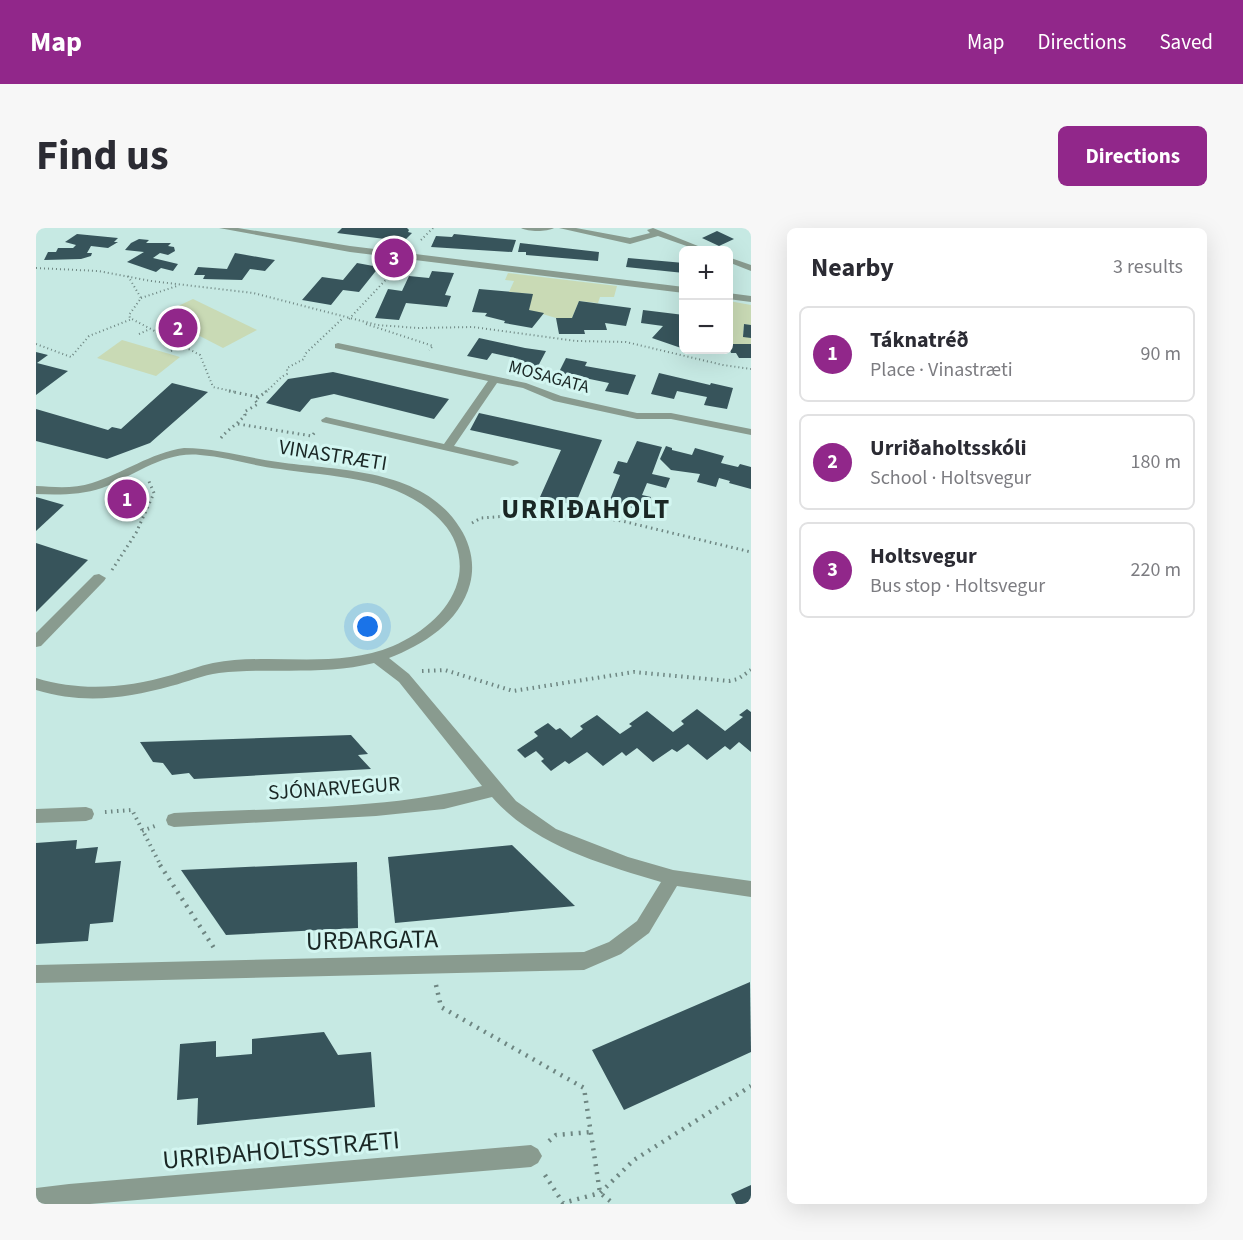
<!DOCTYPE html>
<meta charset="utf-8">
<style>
body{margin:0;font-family:"Source Sans 3",sans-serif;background:#f7f7f7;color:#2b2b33}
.controls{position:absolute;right:18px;top:18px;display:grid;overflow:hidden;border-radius:9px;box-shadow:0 6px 24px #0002}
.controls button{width:54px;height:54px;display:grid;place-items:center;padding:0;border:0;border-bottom:2px solid #e1e1e2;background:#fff;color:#2b2b33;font:30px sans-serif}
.you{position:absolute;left:332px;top:399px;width:21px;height:21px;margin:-15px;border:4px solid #fff;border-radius:50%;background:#1a73e8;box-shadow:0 0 0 9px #1a73e833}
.badge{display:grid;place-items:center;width:39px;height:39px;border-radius:50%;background:#91278a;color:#fff;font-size:20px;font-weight:700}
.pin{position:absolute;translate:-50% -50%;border:3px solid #fff;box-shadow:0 2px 6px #0006}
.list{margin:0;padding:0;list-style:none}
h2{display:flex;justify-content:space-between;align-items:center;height:78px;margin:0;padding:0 24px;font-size:26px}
h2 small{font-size:20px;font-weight:400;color:#7c7c81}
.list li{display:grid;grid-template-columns:39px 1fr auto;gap:18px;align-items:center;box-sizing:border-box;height:96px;margin:0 12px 12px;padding:0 12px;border:2px solid #e1e1e2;border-radius:9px}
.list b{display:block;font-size:22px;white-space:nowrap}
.list p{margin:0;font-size:20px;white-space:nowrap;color:#7c7c81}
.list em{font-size:20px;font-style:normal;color:#7c7c81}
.map{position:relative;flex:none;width:715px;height:976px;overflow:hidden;border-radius:9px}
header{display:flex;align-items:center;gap:36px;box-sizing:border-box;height:84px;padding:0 30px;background:#91278a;color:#fff}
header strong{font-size:28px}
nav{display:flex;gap:33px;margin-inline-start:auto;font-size:21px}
.intro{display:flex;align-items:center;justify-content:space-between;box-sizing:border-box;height:144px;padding:0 36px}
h1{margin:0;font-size:42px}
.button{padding:15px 27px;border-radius:9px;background:#91278a;color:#fff;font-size:21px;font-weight:700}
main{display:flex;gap:36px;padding:0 36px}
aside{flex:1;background:#fff;border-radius:9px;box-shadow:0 6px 24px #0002}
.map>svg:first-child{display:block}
.green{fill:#c9dab5}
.building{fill:#37545b}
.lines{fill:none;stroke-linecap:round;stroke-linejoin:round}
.path-far3{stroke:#6e8682;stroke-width:2;stroke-dasharray:1 3;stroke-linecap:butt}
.path-far2{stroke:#6e8682;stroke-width:3;stroke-dasharray:1.5 4;stroke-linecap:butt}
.path-far1{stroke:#6e8682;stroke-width:4;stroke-dasharray:1.5 4.5;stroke-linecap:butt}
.path{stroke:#6e8682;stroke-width:4.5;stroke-dasharray:2 6;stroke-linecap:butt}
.minor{fill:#899b8f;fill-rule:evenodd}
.labels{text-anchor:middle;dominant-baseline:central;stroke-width:6;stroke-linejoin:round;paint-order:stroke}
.far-street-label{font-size:18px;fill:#1a2725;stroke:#d3f6f1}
.street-label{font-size:21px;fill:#1a2725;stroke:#d3f6f1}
.near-street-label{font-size:26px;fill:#1a2725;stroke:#d3f6f1}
.district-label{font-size:27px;font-weight:bold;letter-spacing:1.5px;fill:#1a2725;stroke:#d3f6f1}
</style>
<header>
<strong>Map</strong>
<nav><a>Map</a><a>Directions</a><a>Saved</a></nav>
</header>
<div class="intro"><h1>Find us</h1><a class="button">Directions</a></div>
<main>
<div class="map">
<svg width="715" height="976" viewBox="0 0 715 976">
<rect width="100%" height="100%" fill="#c6e9e3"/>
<g class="green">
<polygon points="472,45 581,58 578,69 564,69 562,75 543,73 536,90 520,90 493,82 496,66 473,64 478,53 469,52"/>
<polygon points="157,71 221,102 187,120 123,87"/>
<polygon points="693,73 715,77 715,97 708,96 707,108 715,110 715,116 693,116"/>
<polygon points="86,112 144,129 120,148 61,130"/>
</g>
<g class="building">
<polygon points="306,0 371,0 373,2 372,4 376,5 370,11 351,9 349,11 301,5"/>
<polygon points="681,3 698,11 683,18 666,10"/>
<polygon points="41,6 82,10 78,14 82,14 72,20 55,18 51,25 56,25 55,28 45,31 8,32 12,24 20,24 22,20 37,20 40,17 29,14"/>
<polygon points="418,6 480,12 476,24 395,19 400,8 416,9"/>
<polygon points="103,11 113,12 110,15 135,15 132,18 138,19 139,23 132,27 124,25 117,30 142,36 137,43 125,40 120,44 91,34 108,24 89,22 95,15"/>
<polygon points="484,15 563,24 562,33 490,27 490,24 482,24"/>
<polygon points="199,25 239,32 229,43 214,41 206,52 167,51 169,47 158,47 162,39 191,41"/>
<polygon points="592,30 648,35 648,45 590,39"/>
<polygon points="321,35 343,39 323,64 307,62 295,77 266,72 286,49 307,52"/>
<polygon points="396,43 418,45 409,67 415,68 411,79 370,75 363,92 339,90 352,61 366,63 373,48 393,50"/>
<polygon points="443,61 497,66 493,82 508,85 496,100 468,95 469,93 449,88 451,85 436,84"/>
<polygon points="543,73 595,80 590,98 569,95 571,102 548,102 549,106 523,106 520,90 536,90"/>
<polygon points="607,82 648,87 648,121 616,110 627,98 605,95"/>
<polygon points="708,96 715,97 715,110 707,109"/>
<polygon points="443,110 489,120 510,123 500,142 478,138 483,131 456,125 451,132 431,128"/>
<polygon points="692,116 715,116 715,130 703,130 700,125 695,125"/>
<polygon points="0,124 12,127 1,135 32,143 0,167"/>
<polygon points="530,130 551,134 549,138 600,147 592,167 569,163 573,155 544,149 542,154 520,150"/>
<polygon points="297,144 332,152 413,171 398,191 298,166 275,171 264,184 230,175 252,151"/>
<polygon points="623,145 674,157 675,155 697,160 691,181 668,177 671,169 641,163 638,171 615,166"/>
<polygon points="136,155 172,164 114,215 71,231 0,213 0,181 72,202 76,199 85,201"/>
<polygon points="443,185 566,212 539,277 504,269 525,222 434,202"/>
<polygon points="601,213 626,219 616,246 634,250 630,260 611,255 606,267 615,269 610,283 573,274 584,247 577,245 582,233 591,235"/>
<polygon points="630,218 636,220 636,222 656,227 659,220 688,228 685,235 702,239 704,236 715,239 715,261 693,255 694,253 683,250 680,259 661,254 664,246 635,242 624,231"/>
<polygon points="0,269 28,277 0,303"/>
<polygon points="0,315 52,332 0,384"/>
<polygon points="661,481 689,503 707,489 703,487 711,481 715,484 715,524 703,514 694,522 689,518 671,532 652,516 641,524 636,521 617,534 601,520 590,528 586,524 567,538 551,524 533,536 529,533 515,543 505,533 508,531 500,523 489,530 481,522 502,508 498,504 512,495 520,502 524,500 535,510 547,501 544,498 561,487 584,506 596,498 593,496 611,483 637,504 648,496 645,493"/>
<polygon points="315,507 332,526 322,527 335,541 158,551 153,545 136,547 127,535 117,534 104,514"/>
<polygon points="41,612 40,621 62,619 59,635 85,633 77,694 54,696 52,713 0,716 0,615"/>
<polygon points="476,617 539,678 359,695 352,629"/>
<polygon points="321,634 322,700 190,707 145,642"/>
<polygon points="714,754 715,824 588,882 556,822"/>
<polygon points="288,804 302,827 335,824 339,879 161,897 162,870 141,872 144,816 180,813 180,829 216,826 216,811"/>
<polygon points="715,957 715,976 700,976 695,966"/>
</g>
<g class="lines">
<g class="path-far3">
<polyline points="385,12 397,0"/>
<polyline points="0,40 62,43 115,53 217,65 341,97 382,100 437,99 540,113 590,114 687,137 715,141"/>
<polyline points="92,48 105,70 93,87 94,90 164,127 177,159 200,164"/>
<polyline points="105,70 141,58"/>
<polyline points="313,91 358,43"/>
<polyline points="330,96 397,118 393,122"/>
<polyline points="103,106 114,101"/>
<polyline points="131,109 148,100"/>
<polyline points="0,116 35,129 53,108 96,91"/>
<polyline points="135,123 146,118"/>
<path d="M229 164C238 158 242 150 251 146V140L268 131 269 126 307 90"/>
</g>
<g class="path-far2">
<polyline points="193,163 222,169"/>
<polyline points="202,196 276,208 279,204"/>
<path d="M185 210C192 201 202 196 209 187L208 184 222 176 219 172 231 163"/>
<polyline points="436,295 445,290 472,288 552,288 586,293 715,324"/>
<polyline points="76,342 100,305 118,265 112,251"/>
</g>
<g class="path-far1">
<polyline points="386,443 409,442 477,463 598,444 693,453 702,451 715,442"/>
<polyline points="69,584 96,582 125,638"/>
<polyline points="106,603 119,598"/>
</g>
<g class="path">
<polyline points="124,637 178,720"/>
<polyline points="400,757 405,779 548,860 564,965 578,976"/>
<polyline points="513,913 520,907 555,904"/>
<polyline points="509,947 527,975 564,965 598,932 715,858"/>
</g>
<g class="minor">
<polygon points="183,0 202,0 314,18 648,59 648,65 314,24"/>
<path d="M485 0H518C511 4 492 4 485 0Z"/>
<polygon points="523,0 540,0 594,10 614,5 611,2 617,0 672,22 662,22 622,8 594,16"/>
<polygon points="692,29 715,37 715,43 692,34"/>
<polygon points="692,65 715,68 715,74 692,71"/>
<polygon points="302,115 490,155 525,168 601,185 635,185 715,201 715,207 635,191 601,191 518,173 487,160 461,155 418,218 481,233 483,235 477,238 286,194 285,192 290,189 408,216 452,153 299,120 299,116"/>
<path d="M148 220C180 220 211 230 242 234 304 243 387 240 424 300 435 317 439 337 434 356 424 394 387 417 353 430L373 446 480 573 520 601 592 629 637 642 715 653V669L641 658 613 705 585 726 548 742 0 755V737L548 724 573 714 601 693 625 654C565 636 498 617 456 569L408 581 340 588 138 599 132 597 130 592 132 587 138 585C237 580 350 582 446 558L363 454 338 435C287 448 235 439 183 445 167 447 151 454 135 458 89 471 46 476 0 462V450C46 464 90 460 136 447 150 443 163 438 177 435 237 424 299 442 357 418 387 405 417 381 423 348 426 329 420 309 407 295 365 248 302 250 244 241 217 238 191 229 164 227 127 223 99 248 66 260 45 267 22 267 0 266V258C18 259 38 261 56 255 88 245 114 225 148 220Z"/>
<polygon points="63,346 70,350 68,353 5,418 0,419 0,405 58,347"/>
<polygon points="50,579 56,581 58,586 56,591 50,593 0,595 0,581"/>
<polygon points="495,917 502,921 506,928 502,935 495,939 54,976 0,976 0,960 33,956"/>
</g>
</g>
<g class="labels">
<g class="far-street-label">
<text transform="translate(513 149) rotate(15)">MOSAGATA</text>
</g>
<g class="street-label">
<text transform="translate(297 227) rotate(9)">VINASTRÆTI</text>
<text transform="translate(298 560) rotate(-4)">SJÓNARVEGUR</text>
</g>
<g class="near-street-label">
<text transform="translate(336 712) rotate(-1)">URÐARGATA</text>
<text transform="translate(245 922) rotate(-5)">URRIÐAHOLTSSTRÆTI</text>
</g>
<g class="district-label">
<text x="550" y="281">URRIÐAHOLT</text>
</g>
</g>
</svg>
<div class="controls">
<button>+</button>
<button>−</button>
</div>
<div class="you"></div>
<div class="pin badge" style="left:91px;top:271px">1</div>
<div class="pin badge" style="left:142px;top:100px">2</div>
<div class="pin badge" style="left:358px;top:30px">3</div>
</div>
<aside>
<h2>Nearby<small>3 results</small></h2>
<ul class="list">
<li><span class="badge">1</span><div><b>Táknatréð</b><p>Place · Vinastræti</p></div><em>90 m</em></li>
<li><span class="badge">2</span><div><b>Urriðaholtsskóli</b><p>School · Holtsvegur</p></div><em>180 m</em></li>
<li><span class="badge">3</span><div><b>Holtsvegur</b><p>Bus stop · Holtsvegur</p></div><em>220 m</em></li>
</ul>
</aside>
</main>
